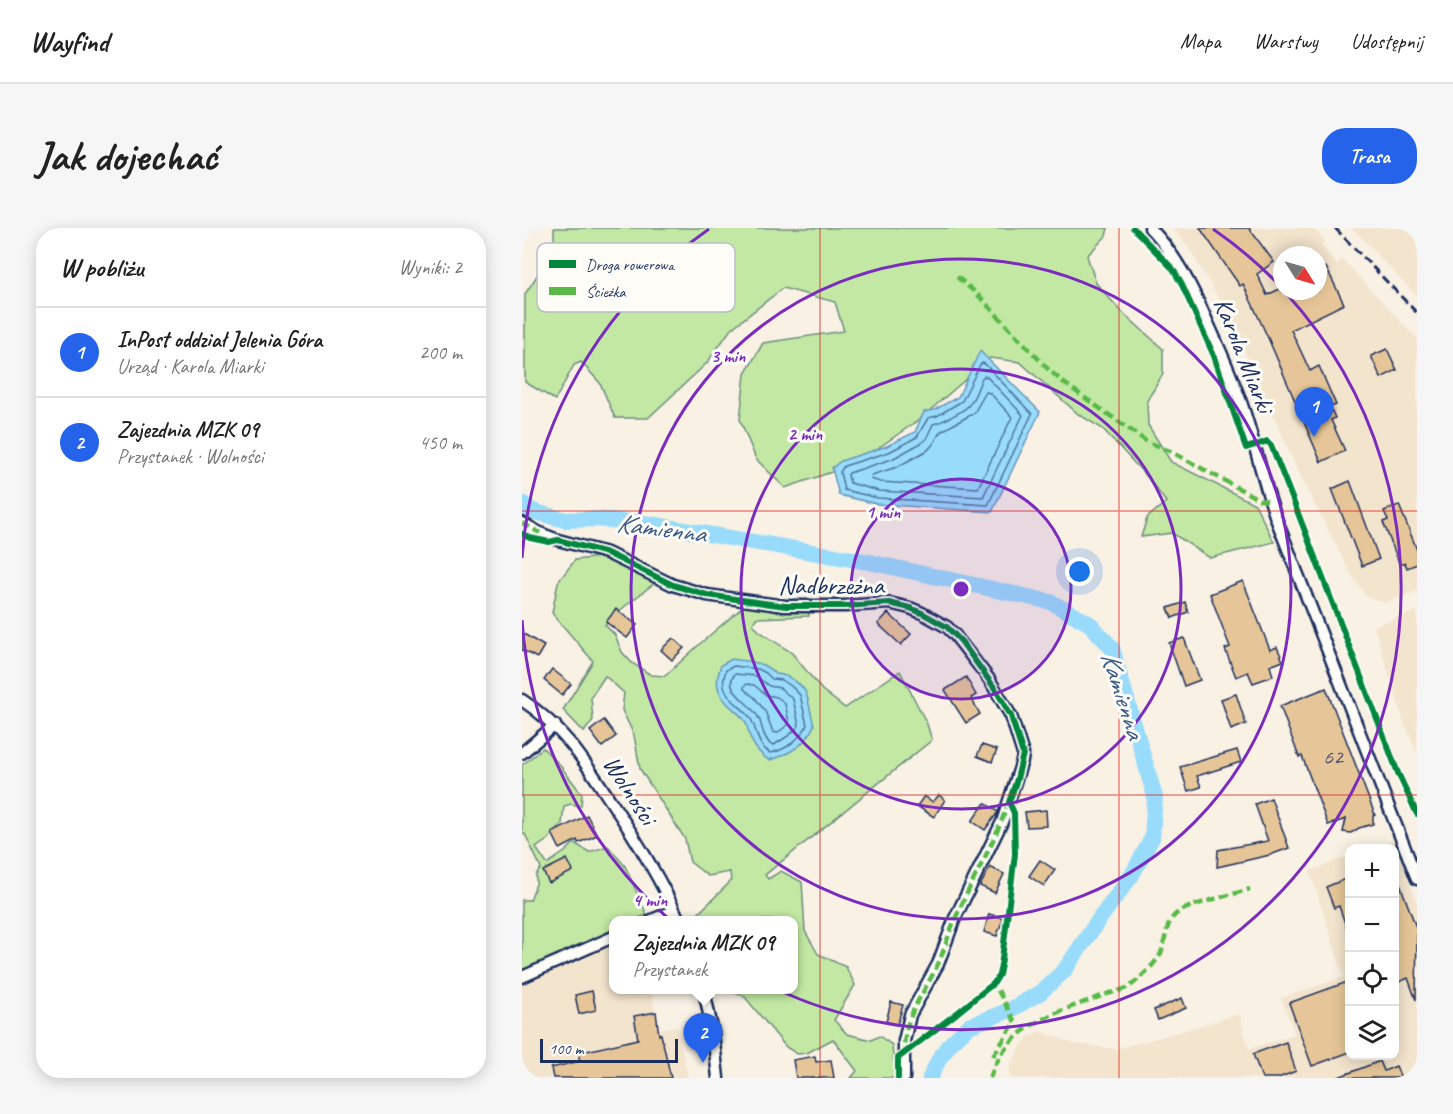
<!DOCTYPE html>
<html lang="pl">
<meta charset="utf-8">
<style>
body{margin:0;font-family:Caveat,sans-serif;background:#f6f6f6;color:#222}
.controls{position:absolute;right:18px;bottom:18px;display:grid;overflow:hidden;border-radius:12px;box-shadow:0 3px 15px #0003}
.controls button{width:54px;height:54px;display:grid;place-items:center;padding:0;border:0;border-bottom:2px solid #e0e0e0;background:#fff;color:#222;font:30px sans-serif}
.compass{position:absolute;left:751px;top:18px;width:54px;height:54px;border-radius:50%;background:#fff;box-shadow:0 3px 15px #0003;rotate:127deg}
.scale{position:absolute;left:18px;bottom:15px;width:138px;box-sizing:border-box;padding-left:6px;border:3px solid #1b2f5e;border-top:0;font-size:16px;line-height:21px;white-space:nowrap;color:#1b2f5e;-webkit-text-stroke:4px #fdfcf7;paint-order:stroke}
.you{position:absolute;left:558px;top:344px;width:21px;height:21px;margin:-15px;border:4px solid #fff;border-radius:50%;background:#1a73e8;box-shadow:0 0 0 9px #1a73e833}
.badge{display:grid;place-items:center;width:39px;height:39px;border-radius:50%;background:#2563eb;color:#fff;font-size:20px;font-weight:700}
.pin{position:absolute;translate:-50% -50px;filter:drop-shadow(0 2px 3px #0008)}
.pin::after{content:'';position:absolute;top:32px;width:21px;height:18px;background:inherit;clip-path:polygon(0 0,100% 0,50% 100%)}
.popup{position:absolute;left:87px;top:688px;width:189px;height:78px;box-sizing:border-box;display:grid;place-content:center;border-radius:12px;background:#fff;filter:drop-shadow(0 2px 4px #0005);font-size:20px;white-space:nowrap;color:#767676}
.popup b{font-size:22px;color:#222}
.popup::after{content:'';position:absolute;left:50%;top:100%;margin-left:-12px;border:12px solid transparent;border-top-color:#fff}
.list{margin:0;padding:0;list-style:none}
h2{display:flex;justify-content:space-between;align-items:center;height:78px;margin:0;padding:0 24px;font-size:26px}
h2 small{font-size:20px;font-weight:400;color:#767676}
.list li{display:grid;grid-template-columns:39px 1fr auto;gap:18px;align-items:center;box-sizing:border-box;height:90px;padding:0 24px;border-top:2px solid #e0e0e0}
.list b{display:block;font-size:22px;white-space:nowrap}
.list p{margin:0;font-size:20px;white-space:nowrap;color:#767676}
.list em{font-size:20px;font-style:normal;color:#767676}
.icon{flex:none;width:33px;height:33px;fill:none;stroke:currentColor;stroke-width:2;stroke-linecap:round;stroke-linejoin:round}
.map{position:relative;flex:none;width:895px;height:850px;overflow:hidden;border-radius:24px}
header{display:flex;align-items:center;gap:36px;box-sizing:border-box;height:84px;padding:0 30px;background:#fff;border-bottom:2px solid #e0e0e0}
header strong{font-size:28px}
nav{display:flex;gap:33px;margin-inline-start:auto;font-size:21px}
.intro{display:flex;align-items:center;justify-content:space-between;box-sizing:border-box;height:144px;padding:0 36px}
h1{margin:0;font-size:42px}
.button{padding:15px 27px;border-radius:24px;background:#2563eb;color:#fff;font-size:21px;font-weight:700}
main{display:flex;gap:36px;padding:0 36px}
aside{flex:1;background:#fff;border-radius:24px;box-shadow:0 3px 15px #0003}
.map>svg:first-child{display:block}
.built{fill:#f3e4cd;fill-rule:evenodd}
.green{fill:#c2e8a3;stroke:#6e8c80;stroke-width:1.5}
.water{fill:#99dbfb;stroke:#6796bc;stroke-width:1.5}
.lines{fill:none;stroke-linecap:round;stroke-linejoin:round}
.shore{stroke:#4d749d;stroke-width:1.5}
.river{stroke:#99dbfb;stroke-width:16}
.building{fill:#e6c698;stroke:#1b2f5e;stroke-width:1.5}
.minor-casing{stroke:#1b2f5e;stroke-width:15}
.minor{stroke:#fdfcf7;stroke-width:10}
.rail{stroke:#1b2f5e;stroke-width:3;stroke-dasharray:9 4.5;stroke-linecap:butt}
.quiet{stroke:#58b947;stroke-width:4.5;stroke-dasharray:9 4.5;stroke-linecap:butt}
.cycleway-casing{stroke:#fdfcf7;stroke-width:10}
.cycleway{stroke:#00873e;stroke-width:6}
.grid{fill:none;stroke:#d62828;stroke-width:1.5;stroke-opacity:0.55}
.ring{fill:none;stroke:#7b2cbf;stroke-width:3}
.labels{text-anchor:middle;dominant-baseline:central;stroke-width:6;stroke-linejoin:round;paint-order:stroke}
.number-label{font-size:22px;fill:#4e556c}
.street-label{font-size:26px;fill:#1b2f5e;stroke:#fdfcf7}
.water-label{font-size:27px;font-style:italic;fill:#3a5a85;stroke:#fdfcf7}
.key{fill:#fdfcf7;stroke:#b9bec9;stroke-width:1.5}
.key-label{font-size:16px;fill:#1b2f5e}
.centre{fill:#7b2cbf;stroke:#fdfcf7;stroke-width:3}
.ring-label{font-size:18px;text-anchor:middle;font-weight:bold;fill:#7b2cbf;stroke:#fdfcf7;stroke-width:6;stroke-linejoin:round;paint-order:stroke}
</style>
<header>
<strong>Wayfind</strong>
<nav><a>Mapa</a><a>Warstwy</a><a>Udostępnij</a></nav>
</header>
<div class="intro"><h1>Jak dojechać</h1><a class="button">Trasa</a></div>
<main>
<aside>
<h2>W pobliżu<small>Wyniki: 2</small></h2>
<ul class="list">
<li><span class="badge">1</span><div><b>InPost oddział Jelenia Góra</b><p>Urząd · Karola Miarki</p></div><em>200 m</em></li>
<li><span class="badge">2</span><div><b>Zajezdnia MZK 09</b><p>Przystanek · Wolności</p></div><em>450 m</em></li>
</ul>
</aside>
<div class="map">
<svg width="895" height="850" viewBox="0 0 895 850">
<rect width="100%" height="100%" fill="#f8f1e4"/>
<filter id="ink" filterUnits="userSpaceOnUse"><feTurbulence type="fractalNoise" baseFrequency=".0167" numOctaves="2"/><feDisplacementMap in="SourceGraphic" scale="12" xChannelSelector="R" yChannelSelector="G"/><feConvolveMatrix kernelMatrix="1 2 1 2 8 2 1 2 1" color-interpolation-filters="sRGB"/></filter>
<g filter="url(#ink)">
<g class="built">
<path d="M650 0H791L803 13 799 17 815 36 820 31 895 111V363L862 375 844 368 826 341 779 249 705 84 663 14ZM760 27H796V63H760Z"/>
<polygon points="830,0 895,0 895,68"/>
<polygon points="895,383 895,524 882,494 852,398"/>
<polygon points="872,612 895,676 895,850 488,850 488,838 497,822 506,809 518,803 553,816 594,821 661,803 717,786 727,821 773,806 759,770 822,749 788,643 827,628 828,828 872,828 872,620 849,620"/>
<polygon points="91,715 91,762 129,762 136,801 155,799 166,850 0,850 0,755"/>
</g>
<g class="green">
<polygon points="32,0 586,0 584,8 565,28 574,55 598,82 641,121 641,146 625,173 626,197 649,234 733,276 752,314 688,330 650,305 619,309 625,290 644,274 626,250 581,201 556,186 498,134 468,130 398,191 333,236 263,260 234,231 218,192 223,146 241,115 322,103 313,74 261,60 209,101 185,135 126,190 93,190 78,155 59,134 52,137 33,172 3,154 3,66 32,22"/>
<polygon points="78,329 134,354 102,379 83,397 93,407 100,424 110,435 129,447 143,448 181,413 222,378 286,381 287,388 234,390 231,396 237,403 270,425 300,462 323,480 378,443 405,496 410,512 243,647 246,651 259,643 280,654 283,703 296,726 324,739 333,757 312,792 325,806 349,812 357,808 370,817 373,850 329,850 335,843 311,811 285,825 275,826 264,819 223,769 210,762 271,762 271,692 179,692 176,686 209,653 208,644 186,648 168,634 163,611 118,541 112,507 100,482 102,465 83,448 69,469 71,492 62,504 41,482 71,433 30,385 36,354 53,332"/>
<polygon points="21,520 36,535 60,566 59,578 49,576 42,578 40,596 31,603 28,610 14,620 25,636 44,623 52,615 67,624 86,618 103,638 125,687 111,692 91,692 91,702 2,742 0,741 0,672 8,672 14,656 14,647 19,640 3,606 0,606 0,537"/>
</g>
<g class="water">
<polygon points="458,123 518,184 470,284 355,276 317,267 310,240 319,233 365,218 393,204 402,184 412,182 436,169"/>
<path d="M210 431C226 434 242 433 253 446 264 446 276 453 283 463 286 468 289 488 292 497 290 501 288 506 285 510 276 521 260 529 247 532 237 526 231 518 227 506 226 501 225 497 223 493 215 482 203 477 198 465 193 455 196 447 199 437Z"/>
</g>
<g class="lines">
<g class="shore">
<polygon points="460,135 463,136 510,186 466,277 356,270 322,262 318,244 322,238 367,224 395,209 406,190 415,188 440,173 458,137"/>
<path d="M462 148 465 149 501 187 461 269 357 263 328 255 326 247 327 245 370 231 399 215 404 211 411 196C420 194 441 184 447 177 453 170 456 159 460 150Z"/>
<polygon points="464,164 468,165 490,189 456,260 358,254 349,251 350,247 375,239 406,222 412,215 418,204 452,185"/>
<path d="M212 438 236 441 244 445 250 451 260 452 269 458 278 467 285 497C279 510 263 523 248 525 235 517 236 506 230 493 224 480 208 475 203 461 200 454 202 449 204 442Z"/>
<path d="M213 446 234 448 247 458 258 460 271 471 277 497 274 501 266 508 252 517 248 516C245 512 242 508 241 503 239 498 239 493 236 489 229 475 199 461 213 446Z"/>
<polygon points="225,456 232,457 244,467 255,469 258,471 263,476 267,494 266,497 255,505 251,504 243,483 233,470 222,461 222,458"/>
</g>
<polyline class="river" points="0,275 10,283 43,292 73,291 122,295 347,334 529,374 568,396 590,420 633,569 630,610 610,647 578,690 542,743 519,764 488,782 447,798 427,817 417,831 408,850"/>
</g>
<g class="building">
<polygon points="678,0 727,0 752,34 735,46 745,67 760,60 760,63 796,63 796,43 804,39 822,76 769,102 788,143 797,138 814,177 808,179 813,190 809,192 823,223 799,234 747,112 721,56 718,58"/>
<polygon points="865,121 875,142 859,150 849,128"/>
<polygon points="828,253 857,331 840,338 810,261"/>
<polygon points="877,277 895,322 895,336 885,340 883,335 878,337 861,294 866,292 862,283"/>
<polygon points="721,353 748,422 755,419 761,433 748,438 751,448 731,455 726,444 714,449 703,421 708,419 688,366"/>
<polygon points="663,374 666,384 650,390 646,380"/>
<polygon points="94,381 115,397 105,410 84,394"/>
<polygon points="366,385 389,406 379,417 356,396"/>
<polygon points="0,405 22,418 15,430 0,422"/>
<polygon points="151,410 162,420 150,432 139,422"/>
<polygon points="662,410 678,452 662,458 647,415"/>
<polygon points="30,441 49,456 40,467 22,452"/>
<polygon points="444,449 454,467 449,470 458,486 444,495 423,462"/>
<polygon points="804,460 853,587 851,588 851,596 837,600 829,605 821,604 824,591 806,597 780,528 777,529 758,478"/>
<polygon points="714,466 724,496 709,502 699,471"/>
<polygon points="82,492 94,508 80,519 68,503"/>
<polygon points="460,517 475,522 470,534 455,528"/>
<polygon points="715,522 719,534 675,548 679,559 666,563 658,539"/>
<polygon points="417,567 423,572 412,589 395,578 402,568 411,574"/>
<polygon points="749,570 767,620 748,627 695,639 696,622 746,613 733,576"/>
<polygon points="463,575 476,584 463,602 450,593"/>
<polygon points="524,582 525,598 505,599 503,584"/>
<polygon points="65,587 75,607 56,615 55,612 38,621 30,605"/>
<polygon points="45,631 51,643 27,655 21,643"/>
<polygon points="518,632 533,642 522,658 507,648"/>
<polygon points="468,639 482,646 473,665 458,658"/>
<polygon points="873,643 895,702 894,772 886,750 873,756"/>
<polygon points="828,649 828,704 826,704 817,678 812,680 804,659"/>
<polygon points="467,686 481,690 475,708 462,704"/>
<polygon points="828,753 828,824 790,838 767,775"/>
<polygon points="70,763 74,782 57,786 53,767"/>
<polygon points="660,770 664,780 636,792 632,782"/>
<polygon points="369,774 381,777 375,797 364,794"/>
<polygon points="134,784 137,807 139,806 149,850 31,850 29,840 58,833 56,825 116,811 112,788"/>
<polygon points="764,814 774,843 756,850 740,850 731,826"/>
<polygon points="293,828 294,834 309,832 312,850 274,850 271,832"/>
<polygon points="858,833 862,843 874,838 879,850 814,850"/>
</g>
<g class="lines">
<defs>
<g id="minor">
<path d="M628 0C654 27 670 59 685 93 698 122 712 152 722 183 734 219 742 257 755 293L895 651"/>
<polyline points="0,295 20,306 36,312 85,325 151,357 185,367 263,378 323,378 367,375 388,380 400,385 425,399 432,406 467,451 489,488 501,526 500,533 480,594 433,690 416,736 388,787 382,813 382,850"/>
<path d="M0 472C42 500 61 531 88 572 114 611 138 650 157 692"/>
<polyline points="0,525 33,497"/>
<polyline points="130,692 152,683"/>
<polyline points="0,749 91,709"/>
<polyline points="182,762 191,805 196,850"/>
</g>
</defs>
<use href="#minor" class="minor-casing"/>
<use href="#minor" class="minor"/>
<polyline class="rail" points="813,0 895,85"/>
<g class="quiet">
<polyline points="435,49 454,65 527,142 542,155 624,213 648,223 738,272 748,273"/>
<polyline points="0,295 18,305"/>
<polyline points="471,828 493,794 472,755"/>
<path d="M382 829C380 789 400 770 416 736 423 721 427 704 434 689 451 650 473 614 487 573"/>
<path d="M468 850C488 794 533 786 582 767 590 764 601 763 608 758 616 753 636 733 639 725 644 713 643 695 654 686 667 676 710 667 728 661"/>
</g>
<defs>
<g id="cycleway">
<polyline points="611,0 651,41 660,57 692,128 724,220 743,214 745,213 749,217 774,280 876,545 895,586"/>
<polyline points="0,306 8,310 27,314 36,312 85,325 151,357 185,367 263,378 323,378 367,375 388,380 400,385 425,399 439,413 474,462 489,488 501,526 495,551 487,574 492,585 493,626 480,731 477,747 472,755 435,785 376,830 376,850"/>
</g>
</defs>
<use href="#cycleway" class="cycleway-casing"/>
<use href="#cycleway" class="cycleway"/>
</g>
</g>
<path class="grid" d="M298 0V850M597 0V850M0 283H895M0 567H895"/>
<circle cx="439" cy="361" r="110" fill="#7b2cbf" fill-opacity=".12"/>
<g class="ring">
<circle cx="439" cy="361" r="110"/>
<circle cx="439" cy="361" r="220"/>
<circle cx="439" cy="361" r="330"/>
<path d="M0 330A440 440 0 0 1 187 1M691 1A440 440 0 0 1 758 58M763 64A440 440 0 1 1 0 392"/>
</g>
<g class="labels">
<g class="number-label">
<text x="811" y="529">62</text>
</g>
<g class="street-label">
<text transform="translate(722 127) rotate(68)">Karola Miarki</text>
<text x="309" y="357">Nadbrzeżna</text>
<text transform="translate(108 562) rotate(57)">Wolności</text>
</g>
<g class="water-label">
<text transform="translate(139 300) rotate(7)">Kamienna</text>
<text transform="translate(601 467) rotate(72)">Kamienna</text>
</g>
</g>
<rect x="15" y="15" width="198" height="69" rx="9" class="key"/>
<rect x="27" y="32" width="27" height="8" fill="#00873e"/>
<rect x="27" y="59" width="27" height="8" fill="#58b947"/>
<g class="key-label">
<text x="64" y="42">Droga rowerowa</text>
<text x="64" y="69">Ścieżka</text>
</g>
<circle cx="439" cy="361" r="9" class="centre"/>
<g class="ring-label">
<text x="206" y="134">3 min</text>
<text x="283" y="212">2 min</text>
<text x="361" y="290">1 min</text>
<text x="128" y="678">4 min</text>
</g>
</svg>
<div class="controls">
<button>+</button>
<button>−</button>
<button><svg class="icon" aria-label="locate" viewBox="0 0 24 24"><circle cx="12" cy="12" r="6"/><path d="M12 2v4M12 18v4M2 12h4M18 12h4"/></svg></button>
<button><svg class="icon" aria-label="layers" viewBox="0 0 24 24"><path d="M12 4l9 5-9 5-9-5zM3 14l9 5 9-5"/></svg></button>
</div>
<svg class="compass" viewBox="-18 -18 36 36"><path d="M0-13l5 13h-10z" fill="#e53935"/><path d="M0 13l5-13h-10z" fill="#767676"/></svg>
<div class="scale">100 m</div>
<div class="you"></div>
<div class="pin badge" style="left:792px;top:209px">1</div>
<div class="pin badge" style="left:181px;top:835px">2</div>
<div class="popup"><b>Zajezdnia MZK 09</b>Przystanek</div>
</div>
</main>
